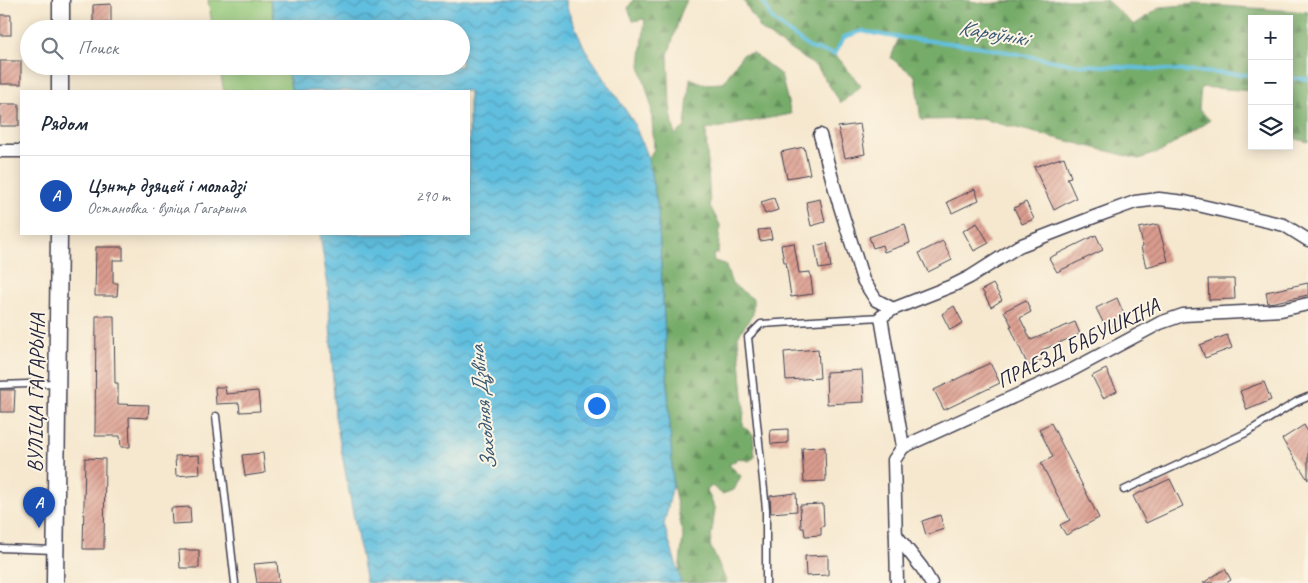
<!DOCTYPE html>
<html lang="ru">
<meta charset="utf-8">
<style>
body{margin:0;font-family:Caveat,sans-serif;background:#f6f6f7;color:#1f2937}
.controls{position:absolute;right:15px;top:15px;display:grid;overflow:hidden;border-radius:0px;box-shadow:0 2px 12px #0003}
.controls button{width:45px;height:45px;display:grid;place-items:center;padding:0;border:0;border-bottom:1px solid #e0e1e3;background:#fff;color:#1f2937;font:25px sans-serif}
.you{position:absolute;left:596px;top:405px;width:18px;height:18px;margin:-12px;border:4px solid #fff;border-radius:50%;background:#1a73e8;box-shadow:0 0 0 8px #1a73e833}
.badge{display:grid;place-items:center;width:32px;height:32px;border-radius:50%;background:#b5179e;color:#fff;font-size:16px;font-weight:700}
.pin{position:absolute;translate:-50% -41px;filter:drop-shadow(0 1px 2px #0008)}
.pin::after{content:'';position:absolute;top:26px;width:18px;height:15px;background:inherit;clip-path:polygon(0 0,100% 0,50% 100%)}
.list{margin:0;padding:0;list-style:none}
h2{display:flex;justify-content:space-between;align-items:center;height:65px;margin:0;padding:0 20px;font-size:21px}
h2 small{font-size:16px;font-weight:400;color:#747a83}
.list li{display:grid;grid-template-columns:32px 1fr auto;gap:15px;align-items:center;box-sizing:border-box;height:80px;padding:0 20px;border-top:1px solid #e0e1e3}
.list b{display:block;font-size:19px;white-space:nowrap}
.list p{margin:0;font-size:16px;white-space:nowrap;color:#747a83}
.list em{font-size:16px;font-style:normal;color:#747a83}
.icon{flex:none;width:28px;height:28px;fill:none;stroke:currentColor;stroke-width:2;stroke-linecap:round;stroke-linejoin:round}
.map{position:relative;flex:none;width:1308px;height:583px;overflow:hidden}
.search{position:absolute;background:#fff;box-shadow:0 2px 12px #0003;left:20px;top:20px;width:450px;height:55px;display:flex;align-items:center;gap:12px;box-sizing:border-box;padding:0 18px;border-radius:28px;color:#747a83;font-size:19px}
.panel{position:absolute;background:#fff;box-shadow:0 2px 12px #0003;left:20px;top:90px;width:450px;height:145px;border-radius:0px}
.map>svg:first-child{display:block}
.grass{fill:#93c779;stroke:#5a745a}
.forest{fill:url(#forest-firs);stroke:#4c6752}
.water{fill:url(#water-waves);stroke:#42708d}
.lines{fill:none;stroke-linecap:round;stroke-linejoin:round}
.stream{stroke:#61bfdf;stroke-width:4}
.building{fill:url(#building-hatch)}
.service-casing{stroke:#424051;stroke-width:9}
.minor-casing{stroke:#424051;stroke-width:15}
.secondary-casing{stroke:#424051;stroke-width:19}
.service{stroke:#fff;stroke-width:6}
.minor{stroke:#fff;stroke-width:12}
.secondary{stroke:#fff;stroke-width:16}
.labels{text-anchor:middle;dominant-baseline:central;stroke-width:4;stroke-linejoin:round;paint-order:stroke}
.street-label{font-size:21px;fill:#22223b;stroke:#fcf5e5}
.water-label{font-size:22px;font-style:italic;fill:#385974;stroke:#fcf5e5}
</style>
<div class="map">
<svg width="1308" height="583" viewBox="0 0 1308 583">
<defs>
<pattern id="forest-firs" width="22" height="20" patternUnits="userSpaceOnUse" patternTransform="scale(1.25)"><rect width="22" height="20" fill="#76ac69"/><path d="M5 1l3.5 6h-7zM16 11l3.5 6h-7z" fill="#608c58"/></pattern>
<pattern id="water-waves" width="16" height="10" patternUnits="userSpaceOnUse" patternTransform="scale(1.25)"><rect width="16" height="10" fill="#61bfdf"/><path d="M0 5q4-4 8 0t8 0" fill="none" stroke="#509bb6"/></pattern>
<pattern id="building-hatch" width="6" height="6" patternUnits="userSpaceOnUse" patternTransform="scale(1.25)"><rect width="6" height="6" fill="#db9d8f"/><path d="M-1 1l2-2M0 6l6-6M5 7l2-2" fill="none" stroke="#b18076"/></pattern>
</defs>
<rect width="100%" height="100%" fill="#fcf5e5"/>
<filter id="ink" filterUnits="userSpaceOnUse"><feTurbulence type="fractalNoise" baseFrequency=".02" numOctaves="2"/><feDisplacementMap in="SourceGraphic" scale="10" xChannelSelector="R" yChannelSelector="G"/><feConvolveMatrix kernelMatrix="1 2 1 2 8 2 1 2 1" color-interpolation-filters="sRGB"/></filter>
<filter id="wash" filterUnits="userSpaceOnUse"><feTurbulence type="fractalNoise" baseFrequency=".0096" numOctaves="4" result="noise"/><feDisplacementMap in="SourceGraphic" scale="20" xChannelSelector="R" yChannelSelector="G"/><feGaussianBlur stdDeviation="1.12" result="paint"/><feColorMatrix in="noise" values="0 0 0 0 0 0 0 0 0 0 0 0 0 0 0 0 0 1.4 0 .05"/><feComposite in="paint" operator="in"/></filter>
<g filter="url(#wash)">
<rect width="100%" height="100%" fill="#f6e8cf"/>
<g class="grass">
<polygon points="208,0 270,0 277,29 213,29"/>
<polygon points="219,66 286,66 292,91 224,91"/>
</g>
<g class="forest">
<polygon points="633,0 687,0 681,13 668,55 670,106 675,135 685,127 690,78 704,84 723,83 743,54 753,53 781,75 791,114 706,130 710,206 720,225 718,253 713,255 714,261 725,264 732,284 753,299 753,314 738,336 744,407 743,426 753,435 755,457 749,461 739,458 729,465 741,476 734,490 722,494 712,486 707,490 715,509 710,545 727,583 681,583 679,573 683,536 673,484 658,209 648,159 654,149 651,105 640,66 645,19 633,21 628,8"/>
<polygon points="743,0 964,0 988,4 1020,0 1106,0 1134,25 1161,7 1195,4 1308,12 1308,142 1289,137 1289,19 1252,19 1252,91 1201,87 1199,110 1210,120 1164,150 1139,159 981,119 921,120 915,76 891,58 899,37 862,31 844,37 835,54 861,86 841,103 817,67 762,31"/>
</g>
<polygon class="water" points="270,0 565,0 568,11 585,49 634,123 648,159 658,209 673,484 664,525 679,573 681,583 366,583 335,416 328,286 320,234 469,234 469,91 292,91 286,66 461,66 461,29 277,29"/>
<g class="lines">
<g class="stream">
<polyline points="762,0 773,20 810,48 835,54 844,37 862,31 888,36 976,46 1070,64 1252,75"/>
<polyline points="1289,78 1308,79"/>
</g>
</g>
<g id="blocks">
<g class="building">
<polygon points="111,4 111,23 93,23 93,5"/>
<rect x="0" y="15" width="11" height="20"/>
<rect x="0" y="61" width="21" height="23"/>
<rect x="0" y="104" width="19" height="22"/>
<polygon points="860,124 865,154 845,158 838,127"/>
<polygon points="804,147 810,174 787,178 781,152"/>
<polygon points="1064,157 1071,177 1067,178 1076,198 1054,210 1034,167"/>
<polygon points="975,189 979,200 952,213 947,202"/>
<polygon points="774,198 778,210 765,214 761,202"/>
<polygon points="820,199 825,222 811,226 806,202"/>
<polygon points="1026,202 1034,219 1022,224 1014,208"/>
<polygon points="977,223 989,243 974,251 963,231"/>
<polygon points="905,224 910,243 884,252 882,245 873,248 869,237"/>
<polygon points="1158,224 1168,261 1146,267 1141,247 1143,246 1139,228"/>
<polygon points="770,229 772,239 760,241 758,230"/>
<polygon points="1096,235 1103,250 1057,272 1049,258"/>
<polygon points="943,241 952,260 928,272 919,253"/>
<polygon points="794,243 799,273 810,272 813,294 791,297 786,262 784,262 781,245"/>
<polygon points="827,243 831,267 819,269 815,246"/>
<polygon points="96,247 123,247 123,260 113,260 113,283 118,283 117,296 95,296"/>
<polygon points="1208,279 1234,279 1235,299 1209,300"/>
<polygon points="1308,283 1308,295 1275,302 1268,303 1266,292"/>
<polygon points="993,284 1002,300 991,307 982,290"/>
<polygon points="1117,298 1126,319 1106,328 1096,308"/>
<polygon points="1026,300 1031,312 1020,318 1031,340 1075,322 1080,334 1042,350 1046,358 1028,366 1010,326 1012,326 1004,311"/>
<polygon points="954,306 963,323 950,330 942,314"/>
<polygon points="96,316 114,316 115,383 118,383 118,404 149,405 148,418 129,417 130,447 121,447 120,436 95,436"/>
<polygon points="1227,335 1232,348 1205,358 1200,345"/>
<polygon points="818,349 820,378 786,380 784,352"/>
<polygon points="990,363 1000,383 944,410 934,390"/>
<polygon points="1106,369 1117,391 1103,398 1092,376"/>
<polygon points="862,370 864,402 827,404 826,372"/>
<polygon points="1264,382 1271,400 1247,410 1240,391"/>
<polygon points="215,387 225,387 226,394 258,391 260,411 240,412 239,403 216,404"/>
<polygon points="0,390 15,390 14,412 0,412"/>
<polygon points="1051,423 1099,518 1066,535 1060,525 1070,520 1041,463 1053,457 1039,429"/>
<polygon points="1304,425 1308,432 1308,480 1282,439"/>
<polygon points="788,429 788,443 771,444 770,430"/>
<polygon points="825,447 826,481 804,482 802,448"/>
<polygon points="263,453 265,473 245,476 242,455"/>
<polygon points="199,455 200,474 176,476 175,456"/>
<polygon points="85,458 105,459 104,549 83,549"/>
<polygon points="1170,479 1183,506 1146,523 1133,496"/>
<polygon points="796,493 797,511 771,513 770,496"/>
<polygon points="823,504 824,526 821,527 821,535 805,536 804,528 801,528 800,505"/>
<polygon points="190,507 191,523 172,524 171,508"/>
<polygon points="940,515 944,529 926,535 922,521"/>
<polygon points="179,550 199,550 199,568 180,568"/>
<polygon points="828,555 828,575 806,576 805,556"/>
<polygon points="277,562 279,583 257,583 254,564"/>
<polygon points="1225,569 1231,580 1226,583 1203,583"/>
</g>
</g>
</g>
<g filter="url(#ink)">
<use href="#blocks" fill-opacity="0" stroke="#424051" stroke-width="1"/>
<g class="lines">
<defs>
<g id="service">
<polyline points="0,385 56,383"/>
<polyline points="216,416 235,583"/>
<polyline points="1124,490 1246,433 1296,402 1308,397"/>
<polyline points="0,548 54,550"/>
<polyline points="766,583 766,509 748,337 761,324 881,317"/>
</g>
<g id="minor">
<polyline points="820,135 838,200 863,280 876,300 893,309"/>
<polyline points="0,151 21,151"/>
<polyline points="903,447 1070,371 1160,323 1183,315 1281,310 1308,304"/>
<polyline points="896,535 922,568 931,583"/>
<polyline points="897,583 894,460 903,447 881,317 893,309 954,285 970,277 1019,246 1094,217 1135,202 1159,199 1185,202 1284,225 1308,240"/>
</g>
<g id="secondary">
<polyline points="61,29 61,0"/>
<polyline points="60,91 60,66"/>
<polyline points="55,583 59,234"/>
</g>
</defs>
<use href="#service" class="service-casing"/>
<use href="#minor" class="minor-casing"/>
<use href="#secondary" class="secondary-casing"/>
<use href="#service" class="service"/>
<use href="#minor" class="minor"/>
<use href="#secondary" class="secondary"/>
</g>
</g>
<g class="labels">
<g class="street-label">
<text transform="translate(1078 343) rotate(-26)">ПРАЕЗД БАБУШКІНА</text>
<text transform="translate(36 393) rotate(-89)">ВУЛІЦА ГАГАРЫНА</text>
</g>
<g class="water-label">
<text transform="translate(993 33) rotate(10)">Кароўнікі</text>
<text transform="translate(483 408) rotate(-96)">Заходняя Дзвіна</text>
</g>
</g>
</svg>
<div class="controls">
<button>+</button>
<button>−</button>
<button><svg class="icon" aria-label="layers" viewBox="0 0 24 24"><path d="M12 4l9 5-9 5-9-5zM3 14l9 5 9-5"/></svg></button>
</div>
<div class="you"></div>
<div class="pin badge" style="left:39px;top:528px;background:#1a4fb4">A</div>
<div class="search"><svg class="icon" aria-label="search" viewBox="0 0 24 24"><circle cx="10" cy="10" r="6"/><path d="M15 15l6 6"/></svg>Поиск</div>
<section class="panel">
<h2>Рядом<small></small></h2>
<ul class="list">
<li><span class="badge" style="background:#1a4fb4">A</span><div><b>Цэнтр дзяцей і моладзі</b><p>Остановка · вуліца Гагарына</p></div><em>290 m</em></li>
</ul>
</section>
</div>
